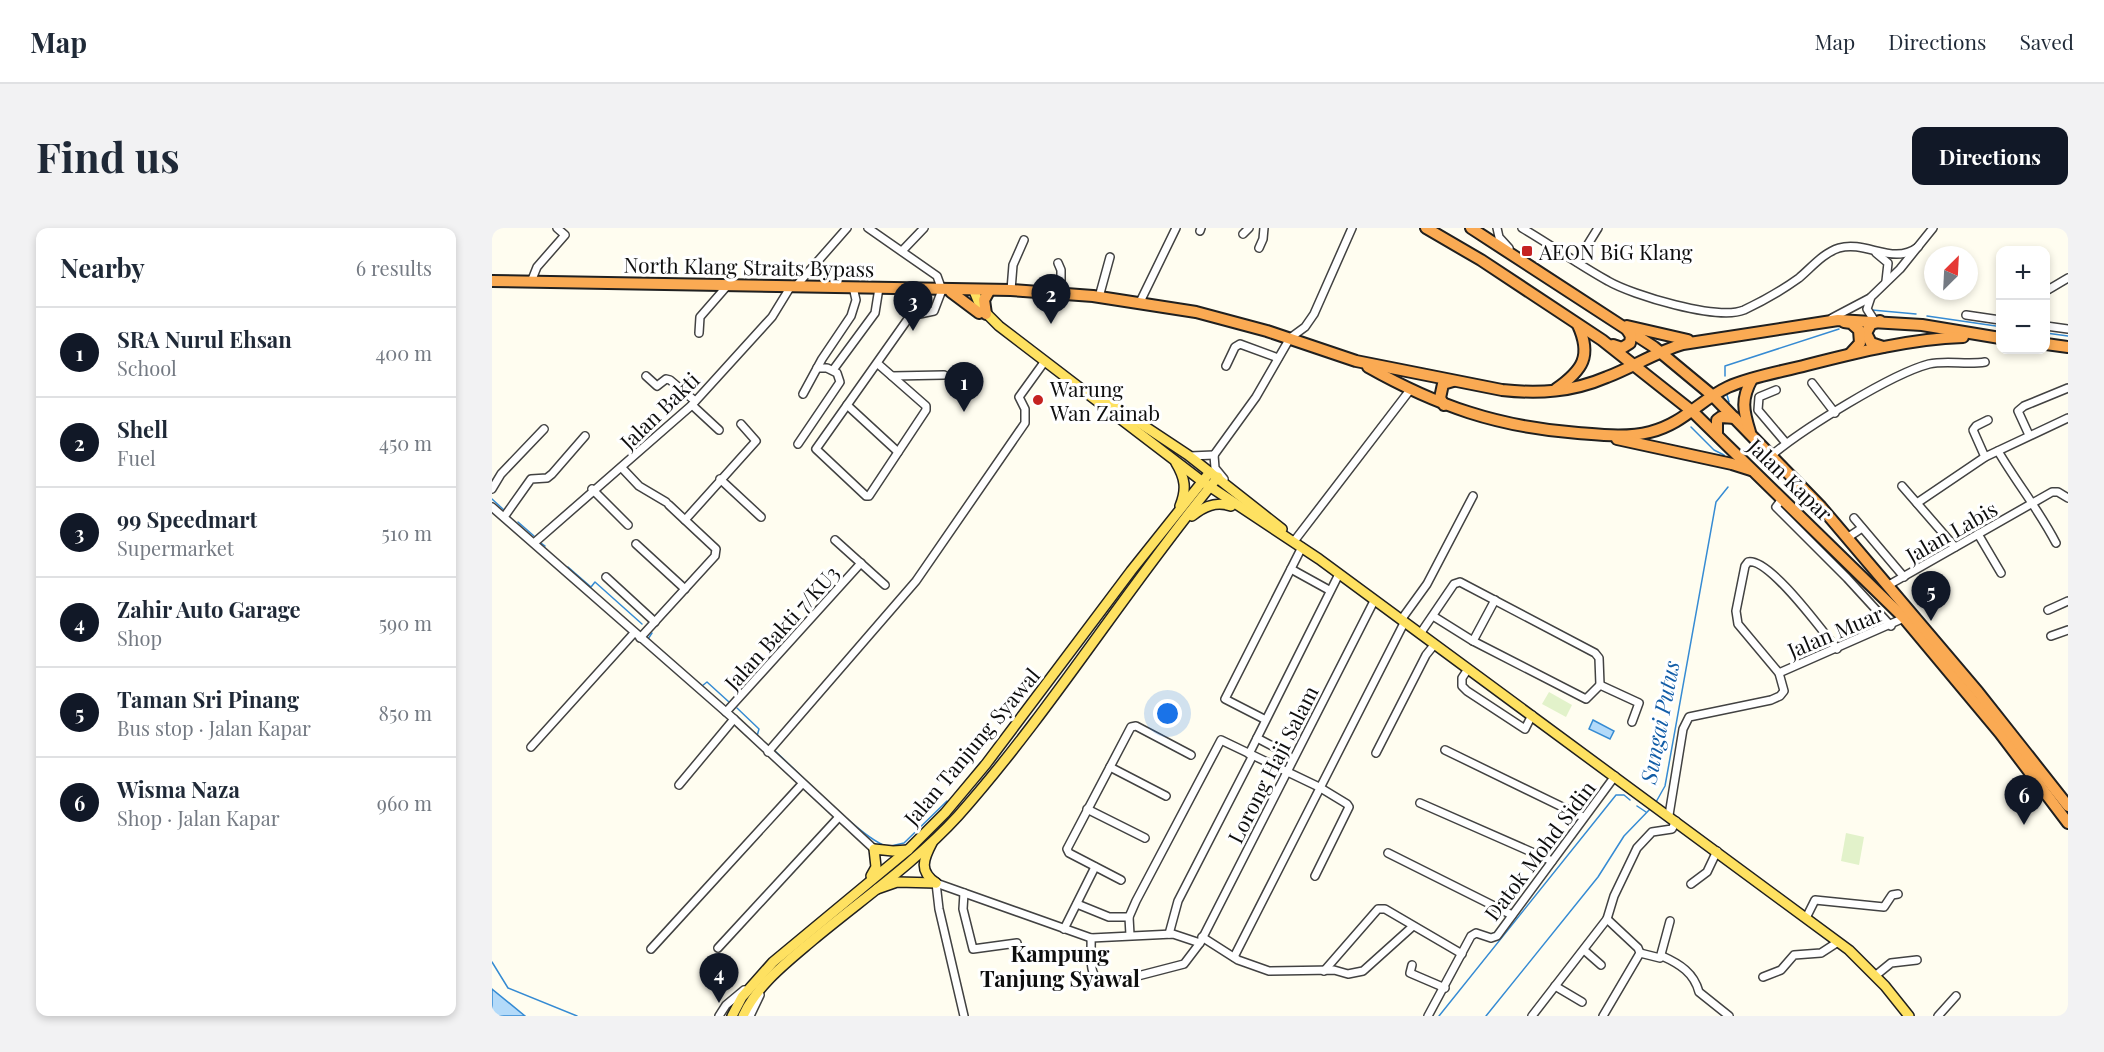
<!DOCTYPE html>
<meta charset="utf-8">
<style>
body{margin:0;font-family:"Playfair Display",serif;background:#f2f2f3;color:#1f2937}
.controls{position:absolute;right:18px;top:18px;display:grid;overflow:hidden;border-radius:12px;box-shadow:0 3px 9px #0003}
.controls button{width:54px;height:54px;display:grid;place-items:center;padding:0;border:0;border-bottom:2px solid #e0e1e3;background:#fff;color:#1f2937;font:30px sans-serif}
.compass{position:absolute;left:1432px;top:18px;width:54px;height:54px;border-radius:50%;background:#fff;box-shadow:0 3px 9px #0003;rotate:24deg}
.you{position:absolute;left:676px;top:486px;width:21px;height:21px;margin:-15px;border:4px solid #fff;border-radius:50%;background:#1a73e8;box-shadow:0 0 0 9px #1a73e833}
.badge{display:grid;place-items:center;width:39px;height:39px;border-radius:50%;background:#111827;color:#fff;font-size:20px;font-weight:700}
.pin{position:absolute;translate:-50% -50px;filter:drop-shadow(0 2px 3px #0008)}
.pin::after{content:'';position:absolute;top:32px;width:21px;height:18px;background:inherit;clip-path:polygon(0 0,100% 0,50% 100%)}
.list{margin:0;padding:0;list-style:none}
h2{display:flex;justify-content:space-between;align-items:center;height:78px;margin:0;padding:0 24px;font-size:26px}
h2 small{font-size:20px;font-weight:400;color:#747a83}
.list li{display:grid;grid-template-columns:39px 1fr auto;gap:18px;align-items:center;box-sizing:border-box;height:90px;padding:0 24px;border-top:2px solid #e0e1e3}
.list b{display:block;font-size:22px;white-space:nowrap}
.list p{margin:0;font-size:20px;white-space:nowrap;color:#747a83}
.list em{font-size:20px;font-style:normal;color:#747a83}
.map{position:relative;flex:none;width:1576px;height:788px;overflow:hidden;border-radius:12px}
header{display:flex;align-items:center;gap:36px;box-sizing:border-box;height:84px;padding:0 30px;background:#fff;border-bottom:2px solid #e0e1e3}
header strong{font-size:28px}
nav{display:flex;gap:33px;margin-inline-start:auto;font-size:21px}
.intro{display:flex;align-items:center;justify-content:space-between;box-sizing:border-box;height:144px;padding:0 36px}
h1{margin:0;font-size:42px}
.button{padding:15px 27px;border-radius:12px;background:#111827;color:#fff;font-size:21px;font-weight:700}
main{display:flex;gap:36px;padding:0 36px}
aside{flex:1;background:#fff;border-radius:12px;box-shadow:0 3px 9px #0003}
.map>svg:first-child{display:block}
.pitch{fill:#e2f2ca}
.water{fill:#b3daf9;stroke:#368bd3;stroke-width:1.5}
.lines{fill:none;stroke-linecap:round;stroke-linejoin:round}
.stream{stroke:#368bd3;stroke-width:1.5}
.minor-casing{stroke:#424242;stroke-width:10}
.major-casing{stroke:#202020;stroke-width:12}
.highway-casing{stroke:#202020;stroke-width:14}
.minor{stroke:#fff;stroke-width:7}
.major{stroke:#fee161;stroke-width:9}
.highway{stroke:#faaa53;stroke-width:10}
.poi-dot{fill:#c52220;stroke:#fff;stroke-width:2}
.labels{text-anchor:middle;dominant-baseline:central;stroke-width:6;stroke-linejoin:round;paint-order:stroke}
.poi-label{font-size:21px;fill:#0f0f0f;stroke:#fff;text-anchor:start}
.street-label{font-size:21px;fill:#0f0f0f;stroke:#fff}
.water-label{font-size:22px;font-style:italic;fill:#125da7;stroke:#fff}
.neighbourhood-label{font-size:22px;font-weight:bold;fill:#0f0f0f;stroke:#fff}
</style>
<header>
<strong>Map</strong>
<nav><a>Map</a><a>Directions</a><a>Saved</a></nav>
</header>
<div class="intro"><h1>Find us</h1><a class="button">Directions</a></div>
<main>
<aside>
<h2>Nearby<small>6 results</small></h2>
<ul class="list">
<li><span class="badge">1</span><div><b>SRA Nurul Ehsan</b><p>School</p></div><em>400 m</em></li>
<li><span class="badge">2</span><div><b>Shell</b><p>Fuel</p></div><em>450 m</em></li>
<li><span class="badge">3</span><div><b>99 Speedmart</b><p>Supermarket</p></div><em>510 m</em></li>
<li><span class="badge">4</span><div><b>Zahir Auto Garage</b><p>Shop</p></div><em>590 m</em></li>
<li><span class="badge">5</span><div><b>Taman Sri Pinang</b><p>Bus stop · Jalan Kapar</p></div><em>850 m</em></li>
<li><span class="badge">6</span><div><b>Wisma Naza</b><p>Shop · Jalan Kapar</p></div><em>960 m</em></li>
</ul>
</aside>
<div class="map">
<svg width="1576" height="788" viewBox="0 0 1576 788">
<rect width="100%" height="100%" fill="#fffdf0"/>
<g class="pitch">
<polygon points="1057,464 1080,477 1074,489 1050,476"/>
<polygon points="1354,605 1372,609 1367,637 1349,633"/>
</g>
<g class="water">
<polygon points="1101,492 1122,503 1118,511 1097,501"/>
<polygon points="0,761 33,788 0,788"/>
</g>
<g class="lines">
<g class="stream">
<polyline points="1380,82 1424,86"/>
<polyline points="1435,88 1504,98"/>
<polyline points="1554,105 1576,108"/>
<polyline points="1233,148 1233,138 1347,101"/>
<polyline points="1235,167 1237,174"/>
<polyline points="1199,199 1222,222 1232,227 1233,230"/>
<polyline points="0,271 12,282"/>
<polyline points="26,294 42,308"/>
<polyline points="49,315 53,318"/>
<polyline points="76,339 99,359 103,354 150,396"/>
<polyline points="160,405 156,411 210,458 215,454 237,474"/>
<polyline points="245,480 267,501 265,508 277,518"/>
<path d="M282 522C305 543 370 611 394 618"/>
<polyline points="478,548 489,534"/>
<polyline points="1164,574 1173,558 1224,274 1236,259"/>
<polyline points="1145,578 1154,584"/>
<polyline points="399,618 412,615 455,573"/>
<polyline points="0,734 16,760 85,788"/>
<polyline points="947,788 1124,567 1132,567 1138,572"/>
<polyline points="994,788 1106,649 1132,608 1159,580"/>
</g>
<defs>
<g id="minor">
<polyline points="376,0 445,48 450,62 442,83 418,88 324,221 374,268 377,268 434,182 434,178 385,135"/>
<polyline points="1005,0 1007,9 1017,20"/>
<path d="M1030 0C1059 17 1087 37 1116 53 1140 67 1226 93 1252 82 1271 73 1289 63 1307 50 1319 40 1331 25 1347 20 1374 12 1401 38 1426 19"/>
<polyline points="708,3 709,0"/>
<polyline points="751,6 757,0"/>
<polyline points="767,20 771,11 772,0"/>
<polyline points="410,23 432,0"/>
<polyline points="1384,25 1396,35 1394,53"/>
<polyline points="1085,34 1106,0"/>
<polyline points="566,35 569,42 569,65"/>
<polyline points="39,54 45,39 73,7 65,0"/>
<polyline points="304,58 355,0"/>
<polyline points="519,62 521,37 532,12"/>
<polyline points="1554,63 1576,50"/>
<polyline points="607,69 618,29"/>
<polyline points="648,74 684,0"/>
<polyline points="1474,87 1508,92"/>
<polyline points="1340,90 1378,70"/>
<polyline points="1382,92 1375,81 1379,69 1408,41 1441,0"/>
<polyline points="1554,98 1576,101"/>
<polyline points="207,105 208,89 235,58"/>
<polyline points="734,138 743,119 748,116 786,130"/>
<polyline points="341,142 383,85 387,60"/>
<polyline points="154,148 165,158 174,151 178,152 203,173"/>
<polyline points="400,148 452,147"/>
<polyline points="1320,155 1343,185"/>
<polyline points="1284,162 1267,169 1266,182 1294,215"/>
<polyline points="311,166 330,131 359,88 364,72 361,59"/>
<polyline points="200,177 227,202"/>
<polyline points="355,177 406,224"/>
<polyline points="1537,207 1526,183 1532,178 1576,160"/>
<polyline points="306,216 348,154 345,145 335,140 325,140"/>
<path d="M1506 223C1524 254 1547 282 1564 315"/>
<polyline points="722,227 764,169 798,110 813,99 822,86 860,0"/>
<polyline points="722,227 723,240 732,251"/>
<path d="M1280 227C1311 201 1399 146 1437 136 1454 132 1475 137 1493 134"/>
<polyline points="698,228 722,227"/>
<polyline points="1493,229 1481,202 1484,198 1496,192"/>
<polyline points="130,240 147,258 174,274"/>
<polyline points="228,251 269,289"/>
<polyline points="1410,258 1463,319"/>
<polyline points="0,261 9,246 52,201"/>
<polyline points="100,261 136,297"/>
<polyline points="1290,271 1284,279 1355,350 1399,398"/>
<polyline points="1425,275 1493,229 1576,190"/>
<polyline points="0,279 242,491 382,621"/>
<polyline points="12,289 39,251 55,250 60,246 93,208"/>
<polyline points="1362,290 1412,349"/>
<polyline points="193,292 264,213 249,196"/>
<polyline points="1486,306 1509,345"/>
<polyline points="1355,310 1370,300"/>
<polyline points="343,312 393,357"/>
<polyline points="803,312 918,162"/>
<polyline points="42,315 200,177 280,89 299,58"/>
<polyline points="144,316 193,361"/>
<polyline points="799,341 837,362"/>
<polyline points="114,349 163,394"/>
<polyline points="1395,358 1560,264 1566,264 1576,270"/>
<polyline points="1556,382 1576,373"/>
<polyline points="941,388 981,413 1094,471 1108,457 1147,475 1140,494"/>
<polyline points="909,392 935,356 981,268"/>
<polyline points="928,406 962,356 968,354 1103,425 1107,430 1108,457"/>
<polyline points="1559,408 1576,402"/>
<polyline points="148,410 223,328 224,321 177,277"/>
<polyline points="981,413 1003,372"/>
<polyline points="976,441 970,450 970,458 975,463 1033,501 1040,487"/>
<polyline points="1287,445 1412,390"/>
<polyline points="234,484 369,335"/>
<polyline points="772,491 733,471 810,319"/>
<polyline points="765,510 788,522"/>
<polyline points="39,519 142,405"/>
<polyline points="953,522 1091,589"/>
<polyline points="276,524 424,353 533,195 533,181 527,169 553,133"/>
<polyline points="884,525 934,427 942,417"/>
<polyline points="757,526 847,346"/>
<polyline points="618,539 674,568"/>
<polyline points="187,557 242,491"/>
<polyline points="928,575 1060,633"/>
<polyline points="595,581 653,610"/>
<path d="M1177 587 1191 501 1197 489 1279 472 1288 468 1292 463 1287 445 1246 396 1244 383 1253 338 1256 334C1277 329 1331 404 1345 421"/>
<polyline points="896,625 1020,687"/>
<polyline points="629,652 577,625 575,621 639,499 644,498 699,527"/>
<polyline points="1199,656 1215,644 1225,623"/>
<polyline points="472,665 471,681 481,721 525,715"/>
<polyline points="585,676 617,689 637,689"/>
<polyline points="1314,690 1323,672 1392,679 1400,667 1406,666"/>
<polyline points="572,701 603,639"/>
<polyline points="677,706 686,673 760,529"/>
<polyline points="638,707 637,689 644,673 729,512 827,559 855,576 857,579 823,648"/>
<polyline points="710,709 746,732 777,743 842,742 856,746 871,743 920,699"/>
<path d="M599 710C600 727 594 752 615 756L692 736 708 715 882 373"/>
<polyline points="226,720 346,590"/>
<polyline points="159,721 310,556"/>
<polyline points="1092,722 1109,737"/>
<polyline points="1148,725 1168,730 1178,693"/>
<path d="M1170 728C1188 736 1202 745 1207 764L1237 788"/>
<polyline points="742,729 912,395"/>
<polyline points="920,737 918,745 953,760"/>
<polyline points="832,743 886,681 893,681 970,726"/>
<polyline points="1383,748 1399,735 1425,732"/>
<polyline points="1271,749 1289,742 1302,727 1329,725 1346,714"/>
<polyline points="1063,758 1090,774"/>
<polyline points="227,788 234,777 252,762"/>
<polyline points="258,788 268,767"/>
<polyline points="472,788 447,681 444,655 599,710 681,706 708,715"/>
<polyline points="936,788 979,708 984,705 999,710 1005,708 1123,548"/>
<polyline points="1040,788 1115,691 1122,668 1145,620 1160,604 1180,601 1184,593"/>
<polyline points="1111,788 1148,725 1146,720 1115,691"/>
<polyline points="1446,788 1464,768"/>
</g>
<g id="major">
<polyline points="482,63 489,80 507,98 711,254 827,331 1357,722 1393,758 1417,788"/>
<polyline points="607,168 696,227 790,301"/>
<path d="M684 235C693 250 695 261 688 278"/>
<path d="M700 288C712 278 724 273 739 278"/>
<path d="M440 615C431 632 427 643 444 655"/>
<polyline points="379,648 384,639 382,621 401,623 416,622"/>
<polyline points="385,661 405,654 444,655"/>
<polyline points="240,788 250,769 281,734 416,622 453,585 494,536 639,343 718,244"/>
<path d="M251 788C265 757 295 734 321 712 369 672 424 634 466 588 560 482 635 359 726 249"/>
</g>
<g id="highway">
<polyline points="934,0 989,32 1110,112 1201,184 1412,390 1508,505 1576,595"/>
<polyline points="979,0 1162,119 1221,168 1329,279 1486,464 1576,578"/>
<path d="M0 53 519 62 601 68 704 84 775 103 864 133 1010 162C1047 166 1080 164 1115 149 1141 139 1164 124 1191 116L1346 92 1430 97 1508 110"/>
<polyline points="459,64 487,85"/>
<polyline points="494,86 492,72 497,63"/>
<polyline points="1388,93 1379,96 1374,105 1379,115 1391,119"/>
<polyline points="1352,94 1359,95 1367,102 1368,115 1358,126"/>
<polyline points="1135,98 1196,112"/>
<polyline points="1554,116 1576,119"/>
<polyline points="1121,117 1130,120 1138,115 1139,108 1134,100"/>
<path d="M876 139C945 178 1006 199 1086 205 1110 207 1135 210 1158 204 1191 196 1208 172 1236 159 1261 148 1289 144 1315 137 1366 124 1418 111 1471 109"/>
<path d="M1064 161C1091 142 1100 128 1086 97"/>
<polyline points="952,177 948,170 951,156 961,153"/>
<path d="M1258 204C1251 182 1249 171 1260 151"/>
<polyline points="1225,206 1225,192 1229,189 1243,190"/>
<polyline points="1125,211 1240,236 1259,242"/>
</g>
</defs>
<use href="#minor" class="minor-casing"/>
<use href="#major" class="major-casing"/>
<use href="#highway" class="highway-casing"/>
<use href="#minor" class="minor"/>
<use href="#major" class="major"/>
<use href="#highway" class="highway"/>
</g>
<g class="poi-dot">
<rect x="1029" y="17" width="12" height="12" rx="3"/>
<circle cx="546" cy="172" r="6"/>
</g>
<g class="labels">
<g class="poi-label">
<text x="1047" y="23">AEON BiG Klang</text>
<text x="558" y="160">Warung<tspan x="558" dy="24">Wan Zainab</tspan></text>
</g>
<g class="street-label">
<text transform="translate(257 38) rotate(1)">North Klang Straits Bypass</text>
<text transform="translate(167 182) rotate(-44)">Jalan Bakti</text>
<text transform="translate(1299 251) rotate(44)">Jalan Kapar</text>
<text transform="translate(1459 303) rotate(-30)">Jalan Labis</text>
<text transform="translate(289 399) rotate(-48)">Jalan Bakti 7/KU3</text>
<text transform="translate(1343 403) rotate(-23)">Jalan Muar</text>
<text transform="translate(479 518) rotate(-50)">Jalan Tanjung Syawal</text>
<text transform="translate(780 536) rotate(-63)">Lorong Haji Salam</text>
<text transform="translate(1047 622) rotate(-53)">Datok Mohd Sidin</text>
</g>
<g class="water-label">
<text transform="translate(1167 494) rotate(-79)">Sungai Putus</text>
</g>
<g class="neighbourhood-label">
<text x="568" y="725">Kampung<tspan x="568" dy="25">Tanjung Syawal</tspan></text>
</g>
</g>
</svg>
<div class="controls">
<button>+</button>
<button>−</button>
</div>
<svg class="compass" viewBox="-18 -18 36 36"><path d="M0-13l5 13h-10z" fill="#e53935"/><path d="M0 13l5-13h-10z" fill="#747a83"/></svg>
<div class="you"></div>
<div class="pin badge" style="left:472px;top:184px">1</div>
<div class="pin badge" style="left:559px;top:96px">2</div>
<div class="pin badge" style="left:421px;top:103px">3</div>
<div class="pin badge" style="left:227px;top:775px">4</div>
<div class="pin badge" style="left:1439px;top:393px">5</div>
<div class="pin badge" style="left:1532px;top:597px">6</div>
</div>
</main>
